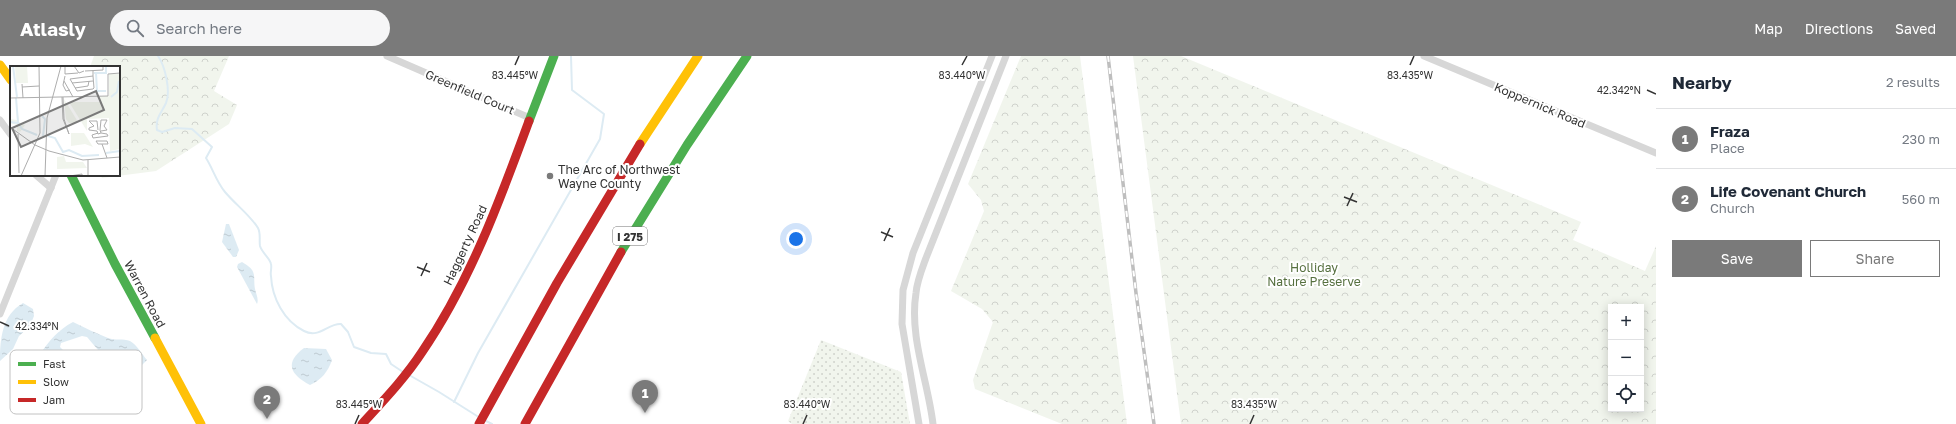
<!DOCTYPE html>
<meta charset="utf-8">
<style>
body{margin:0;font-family:"Golos Text",sans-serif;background:#f6f6f7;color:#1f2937}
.controls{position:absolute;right:12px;bottom:12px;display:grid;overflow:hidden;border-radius:0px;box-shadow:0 2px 10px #0003}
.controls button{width:36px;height:36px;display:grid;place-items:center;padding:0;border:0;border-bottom:1px solid #e0e1e3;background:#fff;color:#1f2937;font:20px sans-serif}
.you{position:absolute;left:796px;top:183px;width:14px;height:14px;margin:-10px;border:3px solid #fff;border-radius:50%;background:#1a73e8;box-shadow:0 0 0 6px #1a73e833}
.badge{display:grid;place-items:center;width:26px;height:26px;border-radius:50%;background:#7a7a7a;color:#fff;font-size:13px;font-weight:700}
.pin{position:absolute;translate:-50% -33px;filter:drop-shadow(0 1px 2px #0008)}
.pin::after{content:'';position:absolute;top:21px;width:14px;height:12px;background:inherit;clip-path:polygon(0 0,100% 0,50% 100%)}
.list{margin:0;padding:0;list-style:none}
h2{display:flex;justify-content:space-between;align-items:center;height:52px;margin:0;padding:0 16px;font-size:17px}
h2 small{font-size:13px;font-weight:400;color:#747a83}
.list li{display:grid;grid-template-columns:26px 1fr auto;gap:12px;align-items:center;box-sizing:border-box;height:60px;padding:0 16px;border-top:1px solid #e0e1e3}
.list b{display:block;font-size:15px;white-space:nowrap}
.list p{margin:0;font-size:13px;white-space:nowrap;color:#747a83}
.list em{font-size:13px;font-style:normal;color:#747a83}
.actions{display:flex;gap:8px;padding:12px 16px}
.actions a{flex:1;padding:9px 0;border:1px solid #7a7a7a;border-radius:0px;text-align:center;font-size:14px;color:#7a7a7a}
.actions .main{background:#7a7a7a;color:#fff}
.icon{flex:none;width:22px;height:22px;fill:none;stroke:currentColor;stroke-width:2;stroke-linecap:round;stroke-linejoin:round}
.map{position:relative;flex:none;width:1656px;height:368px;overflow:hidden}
header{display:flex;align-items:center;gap:24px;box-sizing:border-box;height:56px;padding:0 20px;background:#7a7a7a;color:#fff}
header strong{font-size:19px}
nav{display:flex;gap:22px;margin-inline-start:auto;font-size:14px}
.search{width:280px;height:36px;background:#f6f6f7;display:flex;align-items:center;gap:10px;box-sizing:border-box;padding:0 14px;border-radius:22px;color:#747a83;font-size:15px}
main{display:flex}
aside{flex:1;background:#fff}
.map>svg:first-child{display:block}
.grass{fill:url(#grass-dots)}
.forest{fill:url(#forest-crowns);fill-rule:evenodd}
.water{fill:url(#water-ripples)}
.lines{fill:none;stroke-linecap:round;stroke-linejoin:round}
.stream{stroke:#ddebf3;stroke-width:2}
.street{stroke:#d7d7d7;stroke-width:7}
.fast{stroke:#4caf50;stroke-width:9}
.slow{stroke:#ffc107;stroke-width:9}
.jam{stroke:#c62828;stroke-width:9}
.rail-casing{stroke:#bebebe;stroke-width:3.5}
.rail{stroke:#fff;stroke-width:2;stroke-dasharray:6;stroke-linecap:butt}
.ticks{fill:none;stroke:#333;stroke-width:1.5}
.poi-dot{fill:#7a7a7a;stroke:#fff;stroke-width:1.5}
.labels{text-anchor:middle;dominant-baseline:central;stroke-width:4;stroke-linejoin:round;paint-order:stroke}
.shield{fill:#fff;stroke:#707070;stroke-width:1}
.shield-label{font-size:11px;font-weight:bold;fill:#333}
.street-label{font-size:12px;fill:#333;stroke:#fff}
.poi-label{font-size:12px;fill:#333;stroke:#fff;text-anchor:start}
.park-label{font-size:12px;fill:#56703f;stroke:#fff}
.inset-river{fill:none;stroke:#ddebf3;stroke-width:2}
.inset-road{fill:none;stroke:#adadad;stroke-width:1}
.view{fill:#7a7a7a;fill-opacity:0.15;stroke:#7a7a7a;stroke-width:2}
.inset-edge{fill:none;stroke:#333;stroke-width:2}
.key{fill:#fff;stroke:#c2c2c2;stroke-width:1}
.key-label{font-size:11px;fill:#333}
.ticks-label{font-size:10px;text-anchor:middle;fill:#333;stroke:#fff;stroke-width:4;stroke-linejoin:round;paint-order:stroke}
</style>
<header>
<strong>Atlasly</strong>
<div class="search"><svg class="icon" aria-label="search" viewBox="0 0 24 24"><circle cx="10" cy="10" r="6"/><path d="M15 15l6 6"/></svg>Search here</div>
<nav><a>Map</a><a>Directions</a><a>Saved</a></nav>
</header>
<main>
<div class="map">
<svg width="1656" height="368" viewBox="0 0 1656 368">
<defs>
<pattern id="grass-dots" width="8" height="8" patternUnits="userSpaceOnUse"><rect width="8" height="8" fill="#f1f5ed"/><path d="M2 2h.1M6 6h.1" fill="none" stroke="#cfd2cc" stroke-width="1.8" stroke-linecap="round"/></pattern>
<pattern id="forest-crowns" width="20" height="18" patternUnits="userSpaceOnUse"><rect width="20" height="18" fill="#f1f5ed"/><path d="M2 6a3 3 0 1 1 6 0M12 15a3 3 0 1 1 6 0" fill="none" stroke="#cfd2cc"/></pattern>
<pattern id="water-ripples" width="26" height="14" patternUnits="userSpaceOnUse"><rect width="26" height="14" fill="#ddebf3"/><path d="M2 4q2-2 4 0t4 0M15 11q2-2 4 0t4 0" fill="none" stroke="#becad1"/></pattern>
</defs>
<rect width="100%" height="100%" fill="#fff"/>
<polygon class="grass" points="821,284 901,316 910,368 792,368 788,365"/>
<g class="forest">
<polygon points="94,0 229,0 214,35 237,49 229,68 156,115 102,122 100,119 119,119 119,11 90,11"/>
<polygon points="1021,0 1080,0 1127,368 1062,368 975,333 973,324 993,266 982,253 951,235 984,155 981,144 968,128"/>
<path d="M1133 0H1181L1581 166 1573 184 1645 215 1656 190V368H1181ZM1611 251H1641V353H1611Z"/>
</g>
<g class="water">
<polygon points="226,168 229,168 239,194 236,201 233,201 222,186"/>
<path d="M242 206C258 215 253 219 255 233 256 238 259 243 257 248L237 211 238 208Z"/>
<path d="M23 247 33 253 34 260 30 270 19 280 13 293 0 305C0 283 2 259 23 247Z"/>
<path d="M73 266C85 272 96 277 108 282 115 285 123 282 130 285 137 289 142 298 147 304L138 313 125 320C118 318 94 289 87 281L82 280 61 287 60 291 64 295 76 296 84 303 91 309 99 311 107 318V324L103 327C96 323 89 317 81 313 67 308 52 309 40 298 50 284 58 274 73 266Z"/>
<path d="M304 292 326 293 332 304C328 316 321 324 310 329 289 318 285 306 304 292Z"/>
</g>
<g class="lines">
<g class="stream">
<path d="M158 0C165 10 171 35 166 47 162 56 155 62 157 74L162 76 175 72 192 73 212 91 206 102C213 113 216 125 225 136 235 148 250 159 258 172 261 178 259 184 260 190 262 197 270 202 271 208 272 212 270 217 271 220 272 242 284 265 304 275 319 283 328 267 341 268L348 276 354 291 371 297 386 298 391 308 403 316"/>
<polyline points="409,319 439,336 477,360"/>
<polyline points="454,346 478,297 600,83 604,58 572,34 571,0"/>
<polyline points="486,365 492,368"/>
</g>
<g class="street">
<polyline points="387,0 530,62"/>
<polyline points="1424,0 1656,97"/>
<polyline points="0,64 11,79"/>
<polyline points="36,119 51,132"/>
<polyline points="0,258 56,119"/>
<polyline points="919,368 902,268 903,234 913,197 992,0"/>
<path d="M933 368C928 325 909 281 916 237 917 225 922 213 926 202L1006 0"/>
</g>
<g class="fast">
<polyline points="529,65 554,0"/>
<polyline points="71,119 115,208 155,282"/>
<polyline points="621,196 687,89 747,0"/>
</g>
<g class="slow">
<polyline points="0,9 11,24"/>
<polyline points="640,88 698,0"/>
<polyline points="155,282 201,368"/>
</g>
<g class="jam">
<path d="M362 368C383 345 405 322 422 296 470 226 500 144 529 65"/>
<polyline points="479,368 557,227 640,88"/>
<polyline points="525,368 621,196"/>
</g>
<defs>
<polyline id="rail" points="1108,0 1136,237 1154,368"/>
</defs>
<use href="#rail" class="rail-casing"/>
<use href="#rail" class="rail"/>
</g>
<path class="ticks" d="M515 9 519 0M962 9 967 0M1410 9 1414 0M1647 34 1656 38M1344 141 1357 146M1347 150 1353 137M881 176 893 181M884 185 890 172M417 211 430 216M421 220 427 207M0 266 9 270M355 368 359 359M803 368 807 359M1250 368 1254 359"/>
<circle class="poi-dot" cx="550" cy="120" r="4"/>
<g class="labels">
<rect class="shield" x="613" y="171" width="34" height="18" rx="3"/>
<g class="shield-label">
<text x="630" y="180">I 275</text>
</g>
<g class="street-label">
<text transform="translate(470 36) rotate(23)">Greenfield Court</text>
<text transform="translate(1540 49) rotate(23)">Koppernick Road</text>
<text transform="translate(465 189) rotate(-65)">Haggerty Road</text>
<text transform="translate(145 238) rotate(62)">Warren Road</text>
</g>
<g class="poi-label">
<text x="558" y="113">The Arc of Northwest<tspan x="558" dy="14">Wayne County</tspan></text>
</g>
<g class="park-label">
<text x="1314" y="211">Holliday<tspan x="1314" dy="14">Nature Preserve</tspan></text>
</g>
</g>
<g transform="translate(10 10)">
<rect width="110" height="110" fill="#fff"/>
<path d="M5 0H17L18 17H6ZM54 90 56 96H73L77 102 47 103V91Z" fill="#f1f5ed"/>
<path d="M99 8H110V83L100 85 99 52 77 53V65L59 36H90V30H99ZM6 32 9 56 15 59 10 66 7 65V59L0 57V53L7 54ZM54 33 68 56V57H59L56 53ZM61 67H74L83 81 75 78 61 80Z" fill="#f1f5ed"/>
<path class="inset-river" d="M3 0 7 31M84 7H96V0M86 7 87 25H96M101 31 107 26 109 15M6 32 8 56M32 50 35 53 33 70M0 56 8 57 12 63 27 69M38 70 45 72 53 86 59 84 72 90 89 89M96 87 110 85"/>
<path class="inset-road" d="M55 0V8L68 7M64 0 69 7 74 5M83 4V10L84 22 83 23 67 25 60 13 83 10M75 5 93 4V0M55 10 53 19 56 25 60 24M54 15 63 31M62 17 83 15M12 18 13 32M12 21 29 20M65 22 78 20 79 15M52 31 53 53 59 68 54 53 53 31M0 32 98 30V8L110 7M0 61 25 79 39 85 73 94 110 91M87 65 88 68 91 67 90 64 91 54H97L94 60 97 64 91 65M87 65 79 64V62L84 60 79 55H87L88 64M88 67 82 69 83 72 98 70 97 68 91 67M8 68 9 107M86 75H97L98 78H88ZM92 78 97 92M78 94V110M11 110 30 67 29 0M35 110 37 52 51 0M60 110 72 108V110"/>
<path class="view" d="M86 25 94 44 11 81 2 62Z"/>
<rect width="110" height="110" class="inset-edge"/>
</g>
<rect x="10" y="294" width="132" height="64" rx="6" class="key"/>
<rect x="18" y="306" width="18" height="4" fill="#4caf50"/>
<rect x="18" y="324" width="18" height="4" fill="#ffc107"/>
<rect x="18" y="342" width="18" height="4" fill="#c62828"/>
<g class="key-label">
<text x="43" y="312">Fast</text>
<text x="43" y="330">Slow</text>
<text x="43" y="348">Jam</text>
</g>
<g class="ticks-label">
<text x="515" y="23">83.445°W</text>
<text x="962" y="23">83.440°W</text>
<text x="1410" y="23">83.435°W</text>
<text x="1619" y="38">42.342°N</text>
<text x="37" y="274">42.334°N</text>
<text x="359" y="352">83.445°W</text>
<text x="807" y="352">83.440°W</text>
<text x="1254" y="352">83.435°W</text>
</g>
</svg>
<div class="controls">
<button>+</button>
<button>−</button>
<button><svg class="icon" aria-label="locate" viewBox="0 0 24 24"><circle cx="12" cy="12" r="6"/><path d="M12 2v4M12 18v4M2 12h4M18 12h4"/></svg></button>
</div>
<div class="you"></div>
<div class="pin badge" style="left:645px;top:357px">1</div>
<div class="pin badge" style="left:267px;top:363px">2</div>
</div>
<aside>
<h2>Nearby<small>2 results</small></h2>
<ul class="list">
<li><span class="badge">1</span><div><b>Fraza</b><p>Place</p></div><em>230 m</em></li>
<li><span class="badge">2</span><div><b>Life Covenant Church</b><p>Church</p></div><em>560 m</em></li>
</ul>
<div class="actions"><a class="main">Save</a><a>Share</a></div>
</aside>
</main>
